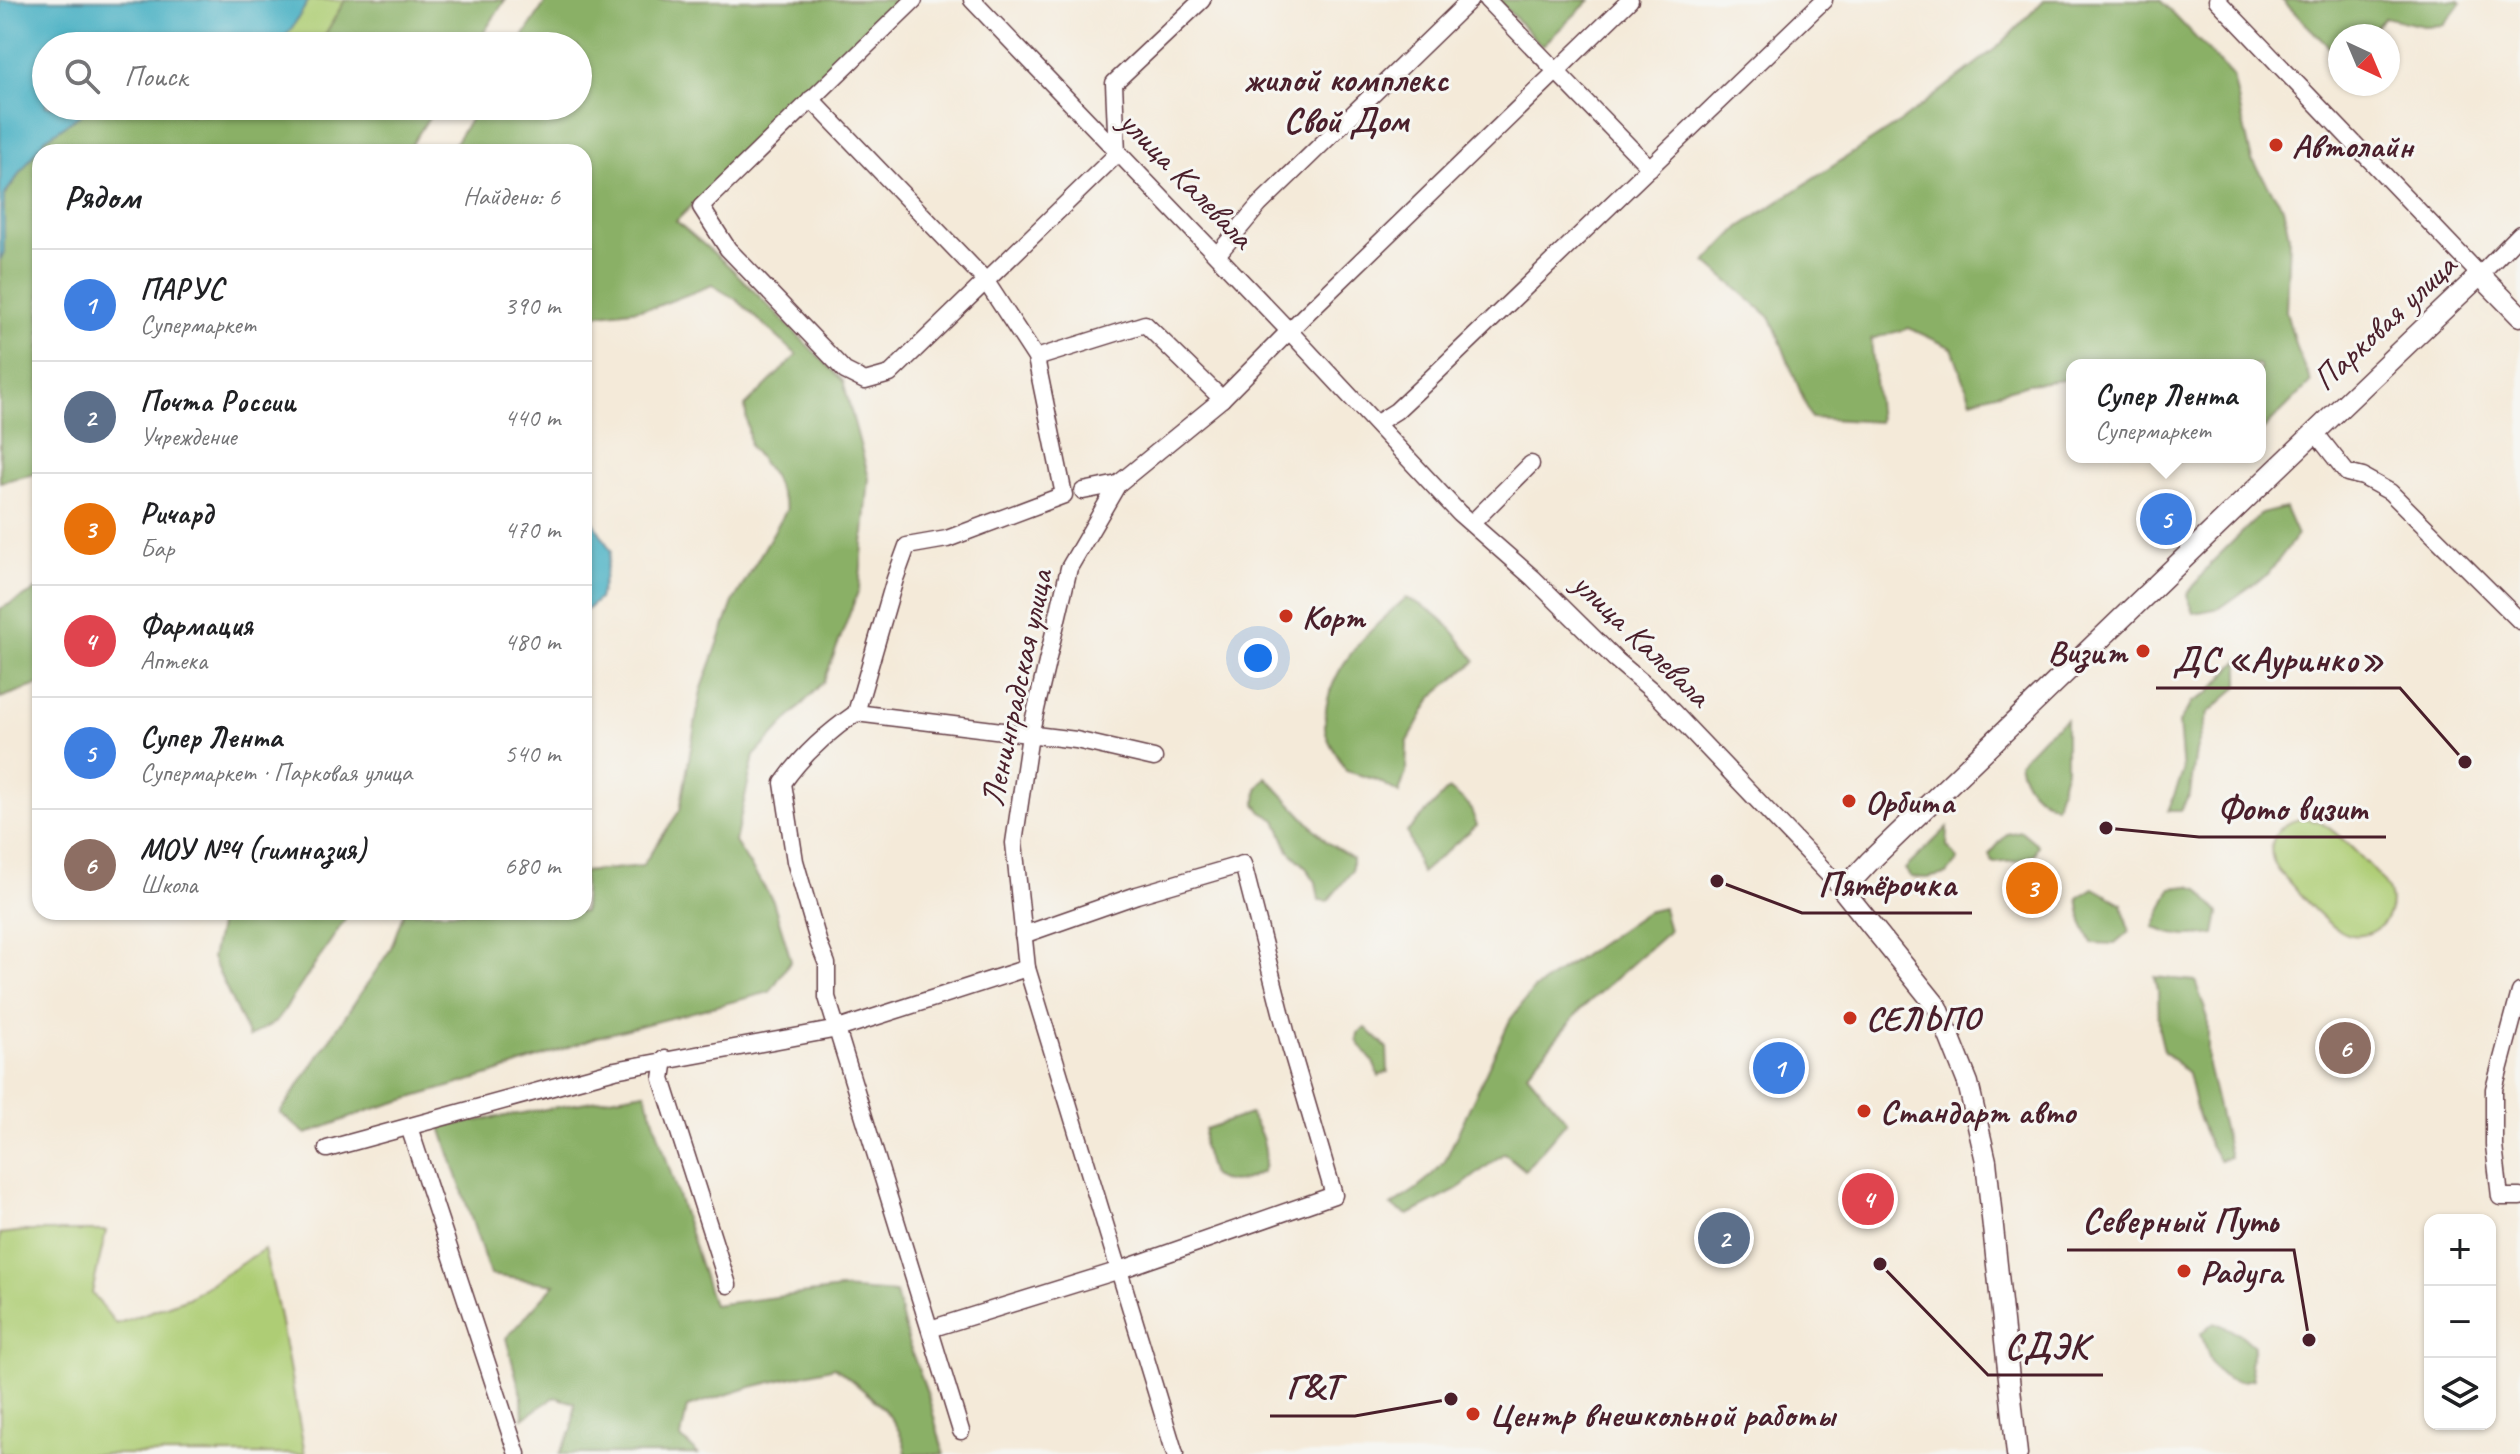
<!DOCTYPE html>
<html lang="ru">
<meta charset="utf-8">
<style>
body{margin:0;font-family:Caveat,sans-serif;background:#f6f6f6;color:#202124}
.controls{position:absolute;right:24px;bottom:24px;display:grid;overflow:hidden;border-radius:16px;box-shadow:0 2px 6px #0004}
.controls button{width:72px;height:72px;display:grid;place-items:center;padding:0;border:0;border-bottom:2px solid #e0e0e0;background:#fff;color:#202124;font:40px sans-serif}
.compass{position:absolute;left:2328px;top:24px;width:72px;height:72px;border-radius:50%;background:#fff;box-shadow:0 2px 6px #0004;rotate:136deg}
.you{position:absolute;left:1258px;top:658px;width:28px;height:28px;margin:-20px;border:6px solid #fff;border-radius:50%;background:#1a73e8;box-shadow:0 0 0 12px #1a73e833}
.badge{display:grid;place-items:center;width:52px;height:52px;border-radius:50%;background:#ea580c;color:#fff;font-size:26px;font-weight:700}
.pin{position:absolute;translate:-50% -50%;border:4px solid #fff;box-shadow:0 2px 8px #0006}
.popup{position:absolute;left:2066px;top:359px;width:200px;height:104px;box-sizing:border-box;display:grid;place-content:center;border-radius:16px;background:#fff;filter:drop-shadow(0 2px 6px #0005);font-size:26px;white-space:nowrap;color:#757577}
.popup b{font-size:30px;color:#202124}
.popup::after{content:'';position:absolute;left:50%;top:100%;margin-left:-16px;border:16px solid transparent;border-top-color:#fff}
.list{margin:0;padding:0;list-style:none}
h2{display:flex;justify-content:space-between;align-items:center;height:104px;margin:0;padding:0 32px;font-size:34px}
h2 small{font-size:26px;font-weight:400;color:#757577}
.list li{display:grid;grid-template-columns:52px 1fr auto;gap:24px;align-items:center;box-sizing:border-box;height:112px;padding:0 32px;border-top:2px solid #e0e0e0}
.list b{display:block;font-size:30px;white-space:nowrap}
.list p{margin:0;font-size:26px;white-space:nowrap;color:#757577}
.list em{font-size:26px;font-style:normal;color:#757577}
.icon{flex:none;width:44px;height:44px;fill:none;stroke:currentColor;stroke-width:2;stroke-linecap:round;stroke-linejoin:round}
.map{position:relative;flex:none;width:2520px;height:1454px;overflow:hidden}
.search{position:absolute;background:#fff;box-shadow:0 2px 6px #0004;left:32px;top:32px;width:560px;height:88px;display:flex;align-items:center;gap:20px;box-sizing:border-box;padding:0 28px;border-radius:44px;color:#757577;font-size:30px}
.panel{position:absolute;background:#fff;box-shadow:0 2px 6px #0004;left:32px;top:144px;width:560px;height:776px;border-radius:24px}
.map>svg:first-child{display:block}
.green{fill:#aecd75;stroke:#7c7650;stroke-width:2}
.forest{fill:#8ab066;stroke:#6a6848;stroke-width:2}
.water{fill:#44afc2;stroke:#476776;stroke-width:2}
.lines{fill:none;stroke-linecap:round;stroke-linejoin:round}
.minor-casing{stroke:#643d45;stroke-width:19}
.major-casing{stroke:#643d45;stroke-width:23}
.minor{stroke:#fff;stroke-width:16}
.major{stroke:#fff;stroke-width:20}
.poi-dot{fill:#c8321e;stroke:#f6f6f2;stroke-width:3}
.labels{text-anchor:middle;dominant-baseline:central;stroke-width:6;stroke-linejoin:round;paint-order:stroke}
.poi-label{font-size:34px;font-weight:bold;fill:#4a1f2b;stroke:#f6f6f2;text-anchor:start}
.street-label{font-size:34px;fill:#4a1f2b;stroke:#f6f6f2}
.neighbourhood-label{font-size:36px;font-weight:bold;fill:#4a1f2b;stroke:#f6f6f2}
.leader{fill:none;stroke:#4a1f2b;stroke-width:3}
.callout-dot{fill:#4a1f2b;stroke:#f6f6f2;stroke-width:3}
.callout-label{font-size:36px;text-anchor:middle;font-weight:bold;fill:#4a1f2b;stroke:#f6f6f2;stroke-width:6;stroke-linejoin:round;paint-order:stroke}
</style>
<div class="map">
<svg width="2520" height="1454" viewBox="0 0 2520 1454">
<rect width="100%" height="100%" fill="#f6f6f2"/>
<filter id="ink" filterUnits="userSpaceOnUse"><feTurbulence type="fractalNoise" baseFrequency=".0125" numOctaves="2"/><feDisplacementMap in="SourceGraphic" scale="16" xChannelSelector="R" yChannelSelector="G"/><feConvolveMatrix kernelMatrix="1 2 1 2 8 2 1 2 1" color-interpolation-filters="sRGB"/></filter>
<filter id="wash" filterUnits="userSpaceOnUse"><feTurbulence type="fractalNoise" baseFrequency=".006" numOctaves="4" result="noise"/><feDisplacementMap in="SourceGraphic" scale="32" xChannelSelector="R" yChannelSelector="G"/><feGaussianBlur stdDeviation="1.8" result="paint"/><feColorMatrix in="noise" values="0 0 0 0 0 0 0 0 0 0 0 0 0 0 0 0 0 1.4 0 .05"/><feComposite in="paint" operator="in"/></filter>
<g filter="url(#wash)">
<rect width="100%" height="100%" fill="#f4ead9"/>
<g class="green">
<path d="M309 0H345C320 43 328 46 276 46L290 31Z"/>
<path d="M2300 819C2306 820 2313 820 2319 822 2335 829 2383 876 2389 892 2399 921 2366 946 2340 931 2317 917 2297 890 2278 870 2263 847 2275 825 2300 819Z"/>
<polygon points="25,1231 106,1231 92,1293 116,1324 188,1298 264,1249 279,1312 305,1454 0,1454 0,1234"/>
</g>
<g class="forest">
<polygon points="345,0 505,0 475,46 311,46 322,40"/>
<polygon points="547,0 903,0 676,221 730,267 843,381 869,478 859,589 824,681 754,756 735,842 773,901 791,960 770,992 597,1037 493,1074 370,1110 306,1134 280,1113 390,950 404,912 584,912 584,872 642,866 680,810 701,691 733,602 787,509 773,476 750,446 745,406 797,355 737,300 712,285 655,307 584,316 584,152 449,152 479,106 578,106 578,46 517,46"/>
<polygon points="1498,0 1590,0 1542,46"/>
<polygon points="2044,0 2160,0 2233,77 2252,161 2283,207 2289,236 2286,311 2297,351 2311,382 2260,433 2260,365 2072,365 2072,379 2028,384 1971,400 1952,348 1909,328 1871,339 1879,422 1811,418 1771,318 1706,262 1740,227 1903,120 2000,45"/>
<polygon points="2282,0 2459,0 2461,3 2444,25 2423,26 2385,17 2367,36 2340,36 2340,58"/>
<path d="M94 106C112 106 129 105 147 106 170 107 201 126 221 106H436L407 152H40V464L34 474 0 482V260L4 252V196L45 139Z"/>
<polygon points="2285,508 2297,535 2268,574 2220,608 2194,613 2187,595 2211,563 2261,514"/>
<polygon points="40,588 40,684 0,698 0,609"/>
<path d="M1406 598C1441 611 1454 632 1476 661L1433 696 1407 743 1406 772 1399 793 1377 780 1346 771C1340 758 1325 740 1325 726 1323 671 1369 631 1406 598Z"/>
<polygon points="2239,660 2239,686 2208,713 2196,751 2190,794 2180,811 2168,811 2183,772 2179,723 2192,702 2208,694"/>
<path d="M2066 719V768L2056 806C2035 798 2023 784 2019 762L2045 735Z"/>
<polygon points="1266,777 1327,842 1352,858 1352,871 1328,901 1319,900 1316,882 1304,865 1289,851 1276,820 1262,812 1256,804 1257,789"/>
<polygon points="1449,789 1469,805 1477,825 1421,873 1407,832"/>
<polygon points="1948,827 1947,846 1958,859 1947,874 1926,878 1911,877 1905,869"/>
<polygon points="2021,831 2038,845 2034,855 2017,861 1993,863 1989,855 2007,834"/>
<path d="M2189 886 2199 889 2219 913 2215 934C2192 937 2175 938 2154 927L2171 888Z"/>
<polygon points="2094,888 2122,904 2129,932 2115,944 2092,943 2082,922 2078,898"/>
<polygon points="1663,908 1669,931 1581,1009 1527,1073 1567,1121 1525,1170 1504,1153 1455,1191 1408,1215 1391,1206 1418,1188 1444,1163 1510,1020 1533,990 1646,912"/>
<polygon points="222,912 350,912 277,1021 249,1037 212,958"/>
<polygon points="2155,977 2195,981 2208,1018 2208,1066 2230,1157 2219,1160 2209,1143 2198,1117 2188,1073 2164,1051 2159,1030 2158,989"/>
<polygon points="1366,1028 1387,1048 1388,1072 1379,1076 1373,1062 1357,1041 1358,1033"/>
<path d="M645 1092 713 1305 840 1289 896 1293 908 1342 928 1395 944 1454H906C902 1416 863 1390 835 1367L751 1387 687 1407 681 1438 698 1454H559L572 1430 575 1403 555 1397 523 1418 522 1398 506 1338 555 1284 490 1275 441 1127Z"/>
<path d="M1250 1114C1261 1132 1270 1150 1263 1171 1244 1181 1232 1187 1212 1176L1203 1146 1205 1129Z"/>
<path d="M2214 1322 2239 1333 2254 1346 2250 1364 2253 1379C2215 1389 2210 1360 2201 1333Z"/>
</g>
<g class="water">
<polygon points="0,0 309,0 290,31 276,46 46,46 46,106 94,106 45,139 4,195 4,252 0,260"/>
<polygon points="584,506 611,551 599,599 584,612"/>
</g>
</g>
<g filter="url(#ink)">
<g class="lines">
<defs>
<g id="minor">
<polyline points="914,0 701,207 728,249 845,371 865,381 890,374 1117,154 1114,83 1202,0"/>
<polyline points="972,0 1292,334 1459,513 1533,578 1615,659 1656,694 1843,890"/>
<polyline points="1487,0 1650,168"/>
<polyline points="2217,0 2480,275 2520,234"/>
<polyline points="811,99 985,280 1036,358 1064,495 947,539 907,546 895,579 856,713"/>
<polyline points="1217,255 1259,205 1470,0"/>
<polyline points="1036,358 1145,324 1222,399"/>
<polyline points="1377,423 1396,411 1430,379 1824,0"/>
<polyline points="2314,431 2347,473 2363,477 2390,492 2520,621"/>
<polyline points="1083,491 1118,484"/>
<polyline points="1472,523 1531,464"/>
<polyline points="2520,992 2494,1089 2494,1145 2500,1197 2520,1197"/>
<polyline points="665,1059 662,1079 728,1285"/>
<polyline points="409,1127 517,1454"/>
<polyline points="327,1149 615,1070 838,1029 1027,968"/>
<polyline points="930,1329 1120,1270 1334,1195 1288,1039 1243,864 1137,895 1023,935"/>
<path d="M961 1431 827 997V964L819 944 795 861 783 783C803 754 827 733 856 713L1076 740 1154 758"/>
<polyline points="1175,1454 1027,968 1014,843 1030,735 1069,568 1118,484 1222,399 1304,316 1630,0"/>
</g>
<path id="major" d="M2017 1454 1986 1161 1968 1083 1938 1008 1843 890 1869 862C2073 666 2275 469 2480 275L2520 316"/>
</defs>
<use href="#minor" class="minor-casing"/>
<use href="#major" class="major-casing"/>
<use href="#minor" class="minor"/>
<use href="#major" class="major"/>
</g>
</g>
<g class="poi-dot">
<circle cx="2276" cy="145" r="8"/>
<circle cx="1286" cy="616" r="8"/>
<circle cx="2143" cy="651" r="8"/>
<circle cx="1849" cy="801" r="8"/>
<circle cx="1850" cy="1018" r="8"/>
<circle cx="1864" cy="1111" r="8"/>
<circle cx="2184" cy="1271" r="8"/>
<circle cx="1473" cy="1414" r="8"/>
</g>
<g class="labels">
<g class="poi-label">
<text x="2292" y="145">Автолайн</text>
<text x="1302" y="616">Корт</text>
<text x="2127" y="651" text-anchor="end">Визит</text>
<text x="1865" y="801">Орбита</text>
<text x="1866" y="1018">СЕЛЬПО</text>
<text x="1880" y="1111">Стандарт авто</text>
<text x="2200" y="1271">Радуга</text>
<text x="1489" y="1414">Центр внешкольной работы</text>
</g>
<g class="street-label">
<text transform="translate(1187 179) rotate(46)">улица Калевала</text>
<text transform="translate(2384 322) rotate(-43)">Парковая улица</text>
<text transform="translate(1642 639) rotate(44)">улица Калевала</text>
<text transform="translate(1016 688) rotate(-78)">Ленинградская улица</text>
</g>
<g class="neighbourhood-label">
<text x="1346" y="79">жилой комплекс<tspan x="1346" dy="41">Свой Дом</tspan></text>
</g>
</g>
<path class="leader" d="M2465 762L2400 688H2156M2106 828L2199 837H2386M1717 881L1802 913H1972M2309 1340L2294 1250H2067M1880 1264L1988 1375H2103M1451 1399L1355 1416H1270"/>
<g class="callout-dot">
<circle cx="2465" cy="762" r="8"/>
<circle cx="2106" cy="828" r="8"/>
<circle cx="1717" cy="881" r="8"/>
<circle cx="2309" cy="1340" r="8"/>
<circle cx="1880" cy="1264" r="8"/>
<circle cx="1451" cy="1399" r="8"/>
</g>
<g class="callout-label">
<text x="2278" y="671">ДС «Ауринко»</text>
<text x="2292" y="820">Фото визит</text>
<text x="1887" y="896">Пятёрочка</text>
<text x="2180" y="1232">Северный Путь</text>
<text x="2046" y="1358">СДЭК</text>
<text x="1313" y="1398">Г&amp;Т</text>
</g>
</svg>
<div class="controls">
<button>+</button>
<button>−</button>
<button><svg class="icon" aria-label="layers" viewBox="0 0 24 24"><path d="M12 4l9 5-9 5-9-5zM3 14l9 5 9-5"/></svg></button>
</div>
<svg class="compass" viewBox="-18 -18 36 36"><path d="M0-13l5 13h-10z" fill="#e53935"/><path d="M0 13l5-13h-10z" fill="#757577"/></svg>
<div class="you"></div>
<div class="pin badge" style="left:1779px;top:1068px;background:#3f7fe0">1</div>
<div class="pin badge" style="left:1724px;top:1238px;background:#5c6f8a">2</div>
<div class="pin badge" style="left:2032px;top:888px;background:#e8710a">3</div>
<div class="pin badge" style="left:1868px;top:1199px;background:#e0444e">4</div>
<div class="pin badge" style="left:2166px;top:519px;background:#3f7fe0">5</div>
<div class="popup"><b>Супер Лента</b>Супермаркет</div>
<div class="pin badge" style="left:2345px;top:1048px;background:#8d6e63">6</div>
<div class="search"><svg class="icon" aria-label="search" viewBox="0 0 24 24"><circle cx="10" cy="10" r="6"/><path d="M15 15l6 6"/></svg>Поиск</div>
<section class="panel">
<h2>Рядом<small>Найдено: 6</small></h2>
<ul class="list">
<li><span class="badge" style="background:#3f7fe0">1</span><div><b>ПАРУС</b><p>Супермаркет</p></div><em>390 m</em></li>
<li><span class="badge" style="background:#5c6f8a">2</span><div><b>Почта России</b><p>Учреждение</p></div><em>440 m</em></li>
<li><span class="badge" style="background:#e8710a">3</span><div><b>Ричард</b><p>Бар</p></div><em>470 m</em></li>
<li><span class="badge" style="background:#e0444e">4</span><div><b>Фармация</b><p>Аптека</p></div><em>480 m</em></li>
<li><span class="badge" style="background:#3f7fe0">5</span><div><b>Супер Лента</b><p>Супермаркет · Парковая улица</p></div><em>540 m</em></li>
<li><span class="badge" style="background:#8d6e63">6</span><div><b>МОУ №4 (гимназия)</b><p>Школа</p></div><em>680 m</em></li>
</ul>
</section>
</div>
